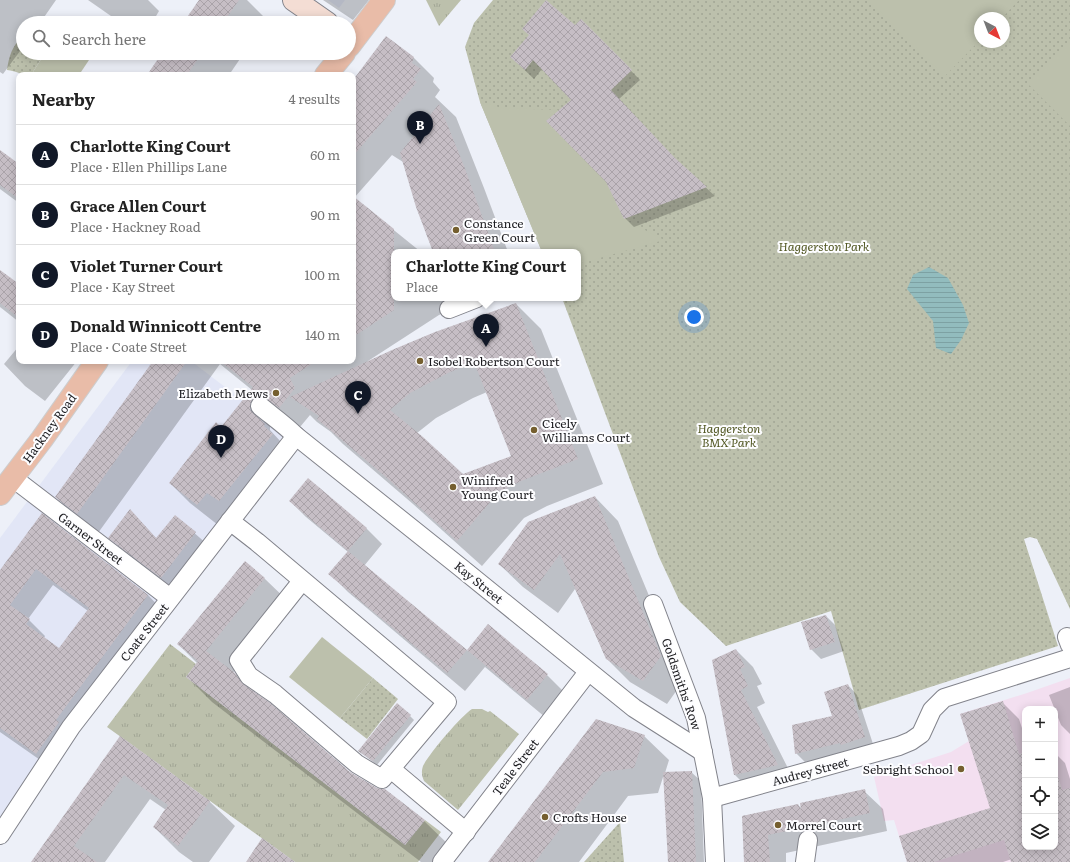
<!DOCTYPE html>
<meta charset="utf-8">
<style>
body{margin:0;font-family:Literata,serif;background:#f6f6f6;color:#222}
.controls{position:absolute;right:12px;bottom:12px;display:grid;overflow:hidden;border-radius:8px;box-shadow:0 2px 10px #0003}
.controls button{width:36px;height:36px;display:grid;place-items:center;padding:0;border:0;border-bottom:1px solid #e0e0e0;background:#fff;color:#222;font:20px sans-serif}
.compass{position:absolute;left:974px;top:12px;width:36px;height:36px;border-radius:50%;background:#fff;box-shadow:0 2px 10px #0003;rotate:138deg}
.you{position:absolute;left:694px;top:317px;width:14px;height:14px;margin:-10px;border:3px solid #fff;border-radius:50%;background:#1a73e8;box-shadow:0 0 0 6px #1a73e833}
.badge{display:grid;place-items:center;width:26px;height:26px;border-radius:50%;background:#111827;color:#fff;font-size:13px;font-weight:700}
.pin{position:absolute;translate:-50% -33px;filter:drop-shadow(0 1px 2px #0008)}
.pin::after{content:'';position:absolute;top:21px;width:14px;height:12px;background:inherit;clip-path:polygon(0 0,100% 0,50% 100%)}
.popup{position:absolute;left:391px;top:249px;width:190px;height:52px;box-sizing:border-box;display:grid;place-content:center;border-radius:8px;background:#fff;filter:drop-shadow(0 1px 3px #0005);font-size:13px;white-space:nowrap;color:#767676}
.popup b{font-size:15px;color:#222}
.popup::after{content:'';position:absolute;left:50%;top:100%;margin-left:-8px;border:8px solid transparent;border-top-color:#fff}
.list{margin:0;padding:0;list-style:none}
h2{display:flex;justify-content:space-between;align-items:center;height:52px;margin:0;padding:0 16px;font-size:17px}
h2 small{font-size:13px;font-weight:400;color:#767676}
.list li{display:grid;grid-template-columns:26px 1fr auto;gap:12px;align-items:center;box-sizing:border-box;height:60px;padding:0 16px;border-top:1px solid #e0e0e0}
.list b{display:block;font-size:15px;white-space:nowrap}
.list p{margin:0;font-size:13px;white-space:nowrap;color:#767676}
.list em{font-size:13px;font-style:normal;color:#767676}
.icon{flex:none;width:22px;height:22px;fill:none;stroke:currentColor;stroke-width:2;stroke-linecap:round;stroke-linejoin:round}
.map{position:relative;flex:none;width:1070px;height:862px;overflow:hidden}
.search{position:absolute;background:#fff;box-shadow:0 2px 10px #0003;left:16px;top:16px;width:340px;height:44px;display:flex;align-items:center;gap:10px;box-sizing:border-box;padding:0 14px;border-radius:22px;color:#767676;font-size:15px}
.panel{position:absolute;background:#fff;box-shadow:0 2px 10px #0003;left:16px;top:72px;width:340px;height:292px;border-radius:8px}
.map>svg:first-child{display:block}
.built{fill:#e2e6f6}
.education{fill:#f3dff0;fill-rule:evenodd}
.grass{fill:url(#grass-tufts)}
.park{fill:url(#park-dots);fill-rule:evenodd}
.garden{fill:#bcc0ac}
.water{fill:url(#water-rules)}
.shadow{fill:#0003;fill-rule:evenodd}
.building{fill:url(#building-cross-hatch);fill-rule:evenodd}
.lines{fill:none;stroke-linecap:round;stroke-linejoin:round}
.street-casing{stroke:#82838b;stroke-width:20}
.secondary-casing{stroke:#82838b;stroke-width:24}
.primary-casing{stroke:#cdcdce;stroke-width:24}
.street{stroke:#fff;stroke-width:18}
.secondary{stroke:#f4ddd4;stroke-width:22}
.primary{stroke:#e9bca8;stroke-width:22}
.poi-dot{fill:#755f2f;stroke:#fdfdff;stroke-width:1.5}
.labels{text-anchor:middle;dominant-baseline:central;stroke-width:4;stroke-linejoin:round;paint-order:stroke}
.poi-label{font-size:12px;fill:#1d1d21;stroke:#fdfdff;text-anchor:start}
.park-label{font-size:12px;font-style:italic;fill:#525824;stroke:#fdfdff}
.street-label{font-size:12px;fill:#1d1d21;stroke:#fdfdff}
</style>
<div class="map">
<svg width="1070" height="862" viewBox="0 0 1070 862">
<defs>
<pattern id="grass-tufts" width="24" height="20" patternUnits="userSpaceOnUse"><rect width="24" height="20" fill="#bcc0ac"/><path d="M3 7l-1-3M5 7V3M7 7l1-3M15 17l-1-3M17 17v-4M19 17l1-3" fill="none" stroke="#a1a594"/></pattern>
<pattern id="park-dots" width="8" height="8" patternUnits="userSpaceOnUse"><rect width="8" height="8" fill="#bcc0ac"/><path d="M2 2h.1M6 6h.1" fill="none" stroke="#a1a594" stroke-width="1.8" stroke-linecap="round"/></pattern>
<pattern id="water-rules" width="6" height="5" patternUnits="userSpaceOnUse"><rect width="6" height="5" fill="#92bcbe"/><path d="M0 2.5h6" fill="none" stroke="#7da1a3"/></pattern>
<pattern id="building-cross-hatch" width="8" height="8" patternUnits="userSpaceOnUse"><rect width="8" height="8" fill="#c6bec5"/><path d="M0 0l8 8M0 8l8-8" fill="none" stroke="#aaa3a9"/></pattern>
</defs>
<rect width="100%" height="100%" fill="#edf0f8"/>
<g class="built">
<polygon points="328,0 345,0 339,8"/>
<polygon points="132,361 191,361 285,433 0,820 0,538"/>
</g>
<path class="education" d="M1070 678V862H907L894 820 884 821 874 777 951 752 969 741 960 714 1027 693ZM1025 709H1055V847H1025Z"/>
<g class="grass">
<polygon points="426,0 461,0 439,26"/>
<polygon points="170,644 196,664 186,677 405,845 425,820 441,832 418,862 295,862 107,727"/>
<path d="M472 709H482L488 712 490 711 519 734 458 810 424 781C422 776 421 772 423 766 428 755 461 716 472 709Z"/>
</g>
<g class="park">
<path d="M493 0H1070V609L1037 539 1030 537 1024 539 1058 646 859 710 831 611 726 646 680 602 659 557 562 298H578V252H542L480 102 465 47 474 23ZM980 18H1004V42H980Z"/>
<path d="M23 36V53H45L31 75C22 75 16 71 7 70 9 56 12 46 23 36Z"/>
<polygon points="373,678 398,699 367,739 340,718"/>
<polygon points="620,822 624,862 584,862"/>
</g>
<g class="garden">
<polygon points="868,0 1019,0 1002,18 980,18 980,40 945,76"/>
<polygon points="1070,44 1070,126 1029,85"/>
<polygon points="45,53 92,53 93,54 79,75 31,75"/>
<polygon points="480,102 502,108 559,110 546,121 620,196 615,201 624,219 664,240 578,264 578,252 542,252"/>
<polygon points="322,637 373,678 340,718 289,677"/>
</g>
<polygon class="water" points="929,267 948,278 963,305 969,323 961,340 951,354 936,348 933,321 907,289 913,275"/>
<g class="shadow">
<polygon points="0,0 56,0 40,23 23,23 23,47 3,74 0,72"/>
<polygon points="88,0 148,0 159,11 152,23 121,23"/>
<polygon points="201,0 247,0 267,20 265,23 184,23"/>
<polygon points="323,0 369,0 353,20"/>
<polygon points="581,20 640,80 619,99 678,162 715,196 634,227 625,218 572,100 542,69 534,79 511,57 575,26"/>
<polygon points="164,53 244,53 229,75 148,75"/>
<path d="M414 58 434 78 433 82 440 90 435 97 456 117 484 188 508 252H434L403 162 392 155 354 198 421 252H394V298H482L439 315 368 361 369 362 516 304 541 329 603 484 547 506 524 518 482 566 413 504 343 444 331 432 317 422 310 415 300 427 272 419 270 426V430L293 455 240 521 218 525 190 503 170 483 221 428 252 390 220 364 98 533 77 517 56 497 154 361H353V81ZM487 392 513 456 463 475 417 433 436 418 473 398Z"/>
<polygon points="0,152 19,165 19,203 0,189"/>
<polygon points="0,271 19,285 19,322 0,307"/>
<polygon points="19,346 19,361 77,361 45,401 25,386 4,364"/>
<polygon points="595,497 618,521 684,680 667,704 630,682 606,658 575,589 558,613 523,587 499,564"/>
<polygon points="290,501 366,528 382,544 364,566 467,651 488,626 547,675 565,693 545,717 485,667 465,691 348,592 330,574 348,552 306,517"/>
<polygon points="130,510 157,539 175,516 208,545 174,589 122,550 110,537"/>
<path d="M42 514 148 595 164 612 72 736 74 739 53 769 0 732V572ZM53 585 88 611 59 650 44 638 45 636 28 619Z"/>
<polygon points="245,563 265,579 290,603 233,673 253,693 350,773 424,821 449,845 436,862 421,862 212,702 187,677 197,663 178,644"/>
<polygon points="826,616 835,625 844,651 821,659 811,649"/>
<polygon points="736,650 753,667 762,684 757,686 765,703 757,707 795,782 751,791 734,774"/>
<polygon points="848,685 857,695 874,747 805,762 796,753 833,717"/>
<polygon points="1070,687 1070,734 1061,725 1049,695"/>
<polygon points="1002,702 1019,719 1025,737 1025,847 1055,847 1055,753 1065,763 1070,779 1070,862 1012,862 1012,859 1003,862 908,862 991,809"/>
<polygon points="410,716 414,720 377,765 359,751"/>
<polygon points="644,736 669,760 665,773 691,772 701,781 704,862 669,862 664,774 658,793 628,796 579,862 489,862"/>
<polygon points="121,738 210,802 235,826 209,862 193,862 179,852 154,827 166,810 150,799 105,862 43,862"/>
<polygon points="864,791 883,809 887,831 786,853 786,862 745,862 743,816 798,805 802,809"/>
</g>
<g class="building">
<polygon points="199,0 239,0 223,23 183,23"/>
<polygon points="546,0 575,25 581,19 632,70 611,90 675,158 707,187 624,219 606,182 546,121 571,100 533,60 525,70 510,57 529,35 522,29"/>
<polygon points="386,36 414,57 412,63 421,69 413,79 417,82 353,156 353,80"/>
<polygon points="162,53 202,53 187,75 147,75"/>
<polygon points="439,104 464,166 495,252 433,252 416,207 400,153"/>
<polygon points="0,150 19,164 19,199 0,185"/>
<polygon points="353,196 394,229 394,310 353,337"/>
<polygon points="0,270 19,284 19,318 0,303"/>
<path d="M516 303 578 459 521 481 498 493 457 541 387 478 317 419 319 416 290 397 392 350 435 332ZM474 362 511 456 463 474 423 437 390 410 410 393 448 373Z"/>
<polygon points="153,361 187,361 77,514 55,497"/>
<polygon points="220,361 316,361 290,378 295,388 279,408 262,396 257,396 252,399 250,405 250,410 265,424 264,426 273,434 219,501 207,493 197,505 169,483 216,422 221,427 253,387"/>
<polygon points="308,478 367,528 348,551 289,501"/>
<polygon points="595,496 661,656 643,681 606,659 560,554 534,590 498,564 528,522"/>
<polygon points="130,509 156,538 175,515 196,532 161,578 108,538"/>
<path d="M42 513 148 595 56 720 59 722 36 754 0 728V570ZM36 569 89 608 59 648 26 624 30 619 10 605Z"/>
<polygon points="348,551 467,650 447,673 328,574"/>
<polygon points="245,561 265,578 206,651 235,673 243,684 269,702 350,772 377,788 385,789 425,820 405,845 186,677 198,661 177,644"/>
<polygon points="826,615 835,642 810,650 801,622"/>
<polygon points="488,624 548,674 527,700 467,650"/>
<polygon points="736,649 745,667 740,669 748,686 741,690 778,765 734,775 712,660"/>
<polygon points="848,684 865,737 841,745 840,743 795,754 792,725 832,716 824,692"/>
<polygon points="1003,701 1019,754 1025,752 1025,847 1055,847 1055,766 1062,790 1070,788 1070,862 1011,862 1004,840 934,862 907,862 899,836 990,808 960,714"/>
<polygon points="397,703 411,715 373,761 358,751"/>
<polygon points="596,719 645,735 634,768 603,772 535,862 488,862"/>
<polygon points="120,736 210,801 178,846 153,827 168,805 124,775 74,846 97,862 31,862"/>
<polygon points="692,771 696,862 668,862 663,772"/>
<polygon points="865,789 870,813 768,835 770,862 744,862 742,816 798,804 801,810 800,803"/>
<polygon points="262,838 295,862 246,862"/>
</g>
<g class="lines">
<defs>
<g id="street">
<polyline points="449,309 477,298"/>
<path d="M260 406C272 416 285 425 296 436L460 567 634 708 703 752"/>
<polyline points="13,478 170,598"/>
<polyline points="230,521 257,542 447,702 382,779 357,764 275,694 249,676 239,660 302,581"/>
<polyline points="653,604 696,718 712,798 715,862"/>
<polyline points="1067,637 1070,645"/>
<polyline points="391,769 466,832"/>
<polyline points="712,798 899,746 911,741 921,734 932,710 944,698 1070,658"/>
<polyline points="0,835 71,727 296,436"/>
<polyline points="442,862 588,672"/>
<polyline points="805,862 808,840"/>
</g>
<polyline id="secondary" points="294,0 327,23"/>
<g id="primary">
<polyline points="349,46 384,0"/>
<polyline points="326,75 344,53"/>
<polyline points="0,494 42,439 97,361"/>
</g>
</defs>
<use href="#street" class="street-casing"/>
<use href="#secondary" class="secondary-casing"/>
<use href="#primary" class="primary-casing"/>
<use href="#street" class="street"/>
<use href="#secondary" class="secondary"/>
<use href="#primary" class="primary"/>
</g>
<g class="poi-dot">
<circle cx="456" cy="230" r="4"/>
<circle cx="420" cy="361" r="4"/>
<circle cx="276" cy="393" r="4"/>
<circle cx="534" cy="430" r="4"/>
<circle cx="453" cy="487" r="4"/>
<circle cx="961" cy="769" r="4"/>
<circle cx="545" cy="817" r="4"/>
<circle cx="778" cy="825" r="4"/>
</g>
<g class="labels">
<g class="poi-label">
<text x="464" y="223">Constance<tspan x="464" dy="14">Green Court</tspan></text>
<text x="428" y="361">Isobel Robertson Court</text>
<text x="268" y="393" text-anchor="end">Elizabeth Mews</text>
<text x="542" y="423">Cicely<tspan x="542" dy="14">Williams Court</tspan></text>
<text x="461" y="480">Winifred<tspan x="461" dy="14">Young Court</tspan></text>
<text x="953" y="769" text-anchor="end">Sebright School</text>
<text x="553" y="817">Crofts House</text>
<text x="786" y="825">Morrel Court</text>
</g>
<g class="park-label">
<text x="824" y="246">Haggerston Park</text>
<text x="729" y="428">Haggerston<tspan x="729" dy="14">BMX Park</tspan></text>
</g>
<g class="street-label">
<text transform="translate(49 428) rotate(-54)">Hackney Road</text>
<text transform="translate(91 538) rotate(37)">Garner Street</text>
<text transform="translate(479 582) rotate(39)">Kay Street</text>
<text transform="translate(144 632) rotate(-52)">Coate Street</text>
<text transform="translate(682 684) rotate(71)">Goldsmiths' Row</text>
<text transform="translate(515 767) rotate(-53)">Teale Street</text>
<text transform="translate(810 771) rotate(-15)">Audrey Street</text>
</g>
</g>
</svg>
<div class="controls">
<button>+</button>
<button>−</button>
<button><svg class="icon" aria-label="locate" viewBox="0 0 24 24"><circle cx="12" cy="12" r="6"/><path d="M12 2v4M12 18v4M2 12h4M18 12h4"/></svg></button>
<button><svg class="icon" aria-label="layers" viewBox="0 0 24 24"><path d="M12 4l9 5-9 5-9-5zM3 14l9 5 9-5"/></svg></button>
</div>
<svg class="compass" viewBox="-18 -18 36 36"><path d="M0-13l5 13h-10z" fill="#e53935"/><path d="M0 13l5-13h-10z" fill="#767676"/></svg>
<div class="you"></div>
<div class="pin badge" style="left:486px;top:347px">A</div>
<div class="popup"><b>Charlotte King Court</b>Place</div>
<div class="pin badge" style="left:420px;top:144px">B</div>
<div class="pin badge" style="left:358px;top:414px">C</div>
<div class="pin badge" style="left:221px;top:458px">D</div>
<div class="search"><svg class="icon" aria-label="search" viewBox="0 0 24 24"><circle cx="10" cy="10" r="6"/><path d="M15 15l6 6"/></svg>Search here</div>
<section class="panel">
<h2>Nearby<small>4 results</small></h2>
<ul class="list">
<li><span class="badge">A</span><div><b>Charlotte King Court</b><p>Place · Ellen Phillips Lane</p></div><em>60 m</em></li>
<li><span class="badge">B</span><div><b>Grace Allen Court</b><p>Place · Hackney Road</p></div><em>90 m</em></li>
<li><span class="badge">C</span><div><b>Violet Turner Court</b><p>Place · Kay Street</p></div><em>100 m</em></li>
<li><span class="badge">D</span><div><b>Donald Winnicott Centre</b><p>Place · Coate Street</p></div><em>140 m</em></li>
</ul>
</section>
</div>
